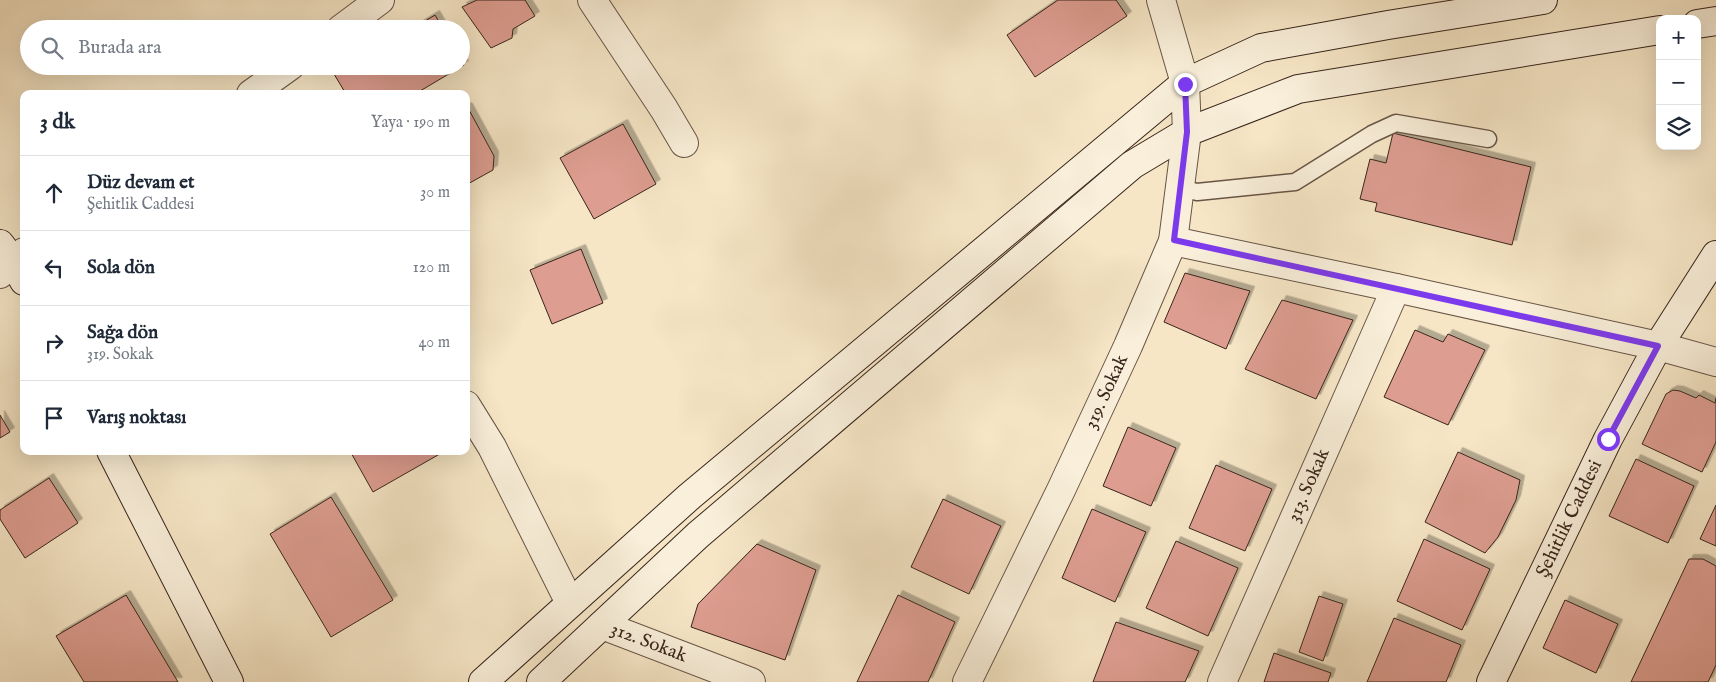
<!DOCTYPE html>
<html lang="tr">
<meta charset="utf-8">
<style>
body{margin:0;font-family:"IM FELL English",serif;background:#f2f2f3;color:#1f2937}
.controls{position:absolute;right:15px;top:15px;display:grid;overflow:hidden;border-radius:10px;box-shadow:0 5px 20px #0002}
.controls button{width:45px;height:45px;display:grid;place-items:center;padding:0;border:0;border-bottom:1px solid #e0e1e3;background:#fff;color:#1f2937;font:25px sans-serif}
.stop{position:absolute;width:15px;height:15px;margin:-11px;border:4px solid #7c3aed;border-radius:50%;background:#fff}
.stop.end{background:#7c3aed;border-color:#fff;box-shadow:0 1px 5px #0008}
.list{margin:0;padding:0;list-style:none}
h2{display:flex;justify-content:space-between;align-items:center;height:65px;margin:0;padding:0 20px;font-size:21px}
h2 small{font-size:16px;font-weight:400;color:#747a83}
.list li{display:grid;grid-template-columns:32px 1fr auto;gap:15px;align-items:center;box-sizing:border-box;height:75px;padding:0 20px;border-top:1px solid #e0e1e3}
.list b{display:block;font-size:19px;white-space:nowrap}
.list p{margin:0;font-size:16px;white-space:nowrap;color:#747a83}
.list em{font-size:16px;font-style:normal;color:#747a83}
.icon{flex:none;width:28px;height:28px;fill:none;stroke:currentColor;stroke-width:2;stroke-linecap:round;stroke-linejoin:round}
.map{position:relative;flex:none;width:1716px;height:682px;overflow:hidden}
.search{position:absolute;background:#fff;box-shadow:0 5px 20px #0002;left:20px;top:20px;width:450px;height:55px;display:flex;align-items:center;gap:12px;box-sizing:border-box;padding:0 18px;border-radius:28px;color:#747a83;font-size:19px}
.panel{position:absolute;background:#fff;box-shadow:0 5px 20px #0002;left:20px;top:90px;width:450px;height:365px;border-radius:10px}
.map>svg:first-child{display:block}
.building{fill:#dd9d90;stroke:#38251b;filter:url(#shadow)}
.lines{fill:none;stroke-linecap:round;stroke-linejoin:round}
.lane-casing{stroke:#685546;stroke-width:19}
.street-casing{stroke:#685546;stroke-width:30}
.secondary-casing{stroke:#38251b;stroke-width:30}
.lane{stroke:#f9efda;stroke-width:16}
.street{stroke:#f9efda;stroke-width:28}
.secondary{stroke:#f9efda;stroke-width:28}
.route{stroke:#7c3aed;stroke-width:6}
.labels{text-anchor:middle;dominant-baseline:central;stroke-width:4;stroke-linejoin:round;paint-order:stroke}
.street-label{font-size:19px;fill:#38251b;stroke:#f9efda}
</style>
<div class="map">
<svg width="1716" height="682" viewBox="0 0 1716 682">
<defs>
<filter id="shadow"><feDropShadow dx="4.5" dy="-4.5" stdDeviation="0" flood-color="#0004"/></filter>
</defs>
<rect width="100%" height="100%" fill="#f6e6c6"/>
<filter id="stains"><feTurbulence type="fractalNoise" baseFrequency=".004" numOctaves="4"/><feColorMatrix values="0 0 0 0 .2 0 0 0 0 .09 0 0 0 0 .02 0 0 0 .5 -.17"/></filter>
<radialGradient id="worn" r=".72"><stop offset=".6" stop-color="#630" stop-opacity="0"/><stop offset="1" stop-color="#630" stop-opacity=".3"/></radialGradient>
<g class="building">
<polygon points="477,0 525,0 535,16 513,29 512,38 491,48 462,7"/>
<polygon points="1058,0 1116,0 1127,16 1035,77 1007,35"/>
<polygon points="435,15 443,29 412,29"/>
<polygon points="461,60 464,65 415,94 346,94 334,74 348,66 461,66"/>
<polygon points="466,107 468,108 494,156 493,170 466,185"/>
<polygon points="623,124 656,184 594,219 560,158"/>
<polygon points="1393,133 1531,167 1512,245 1375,211 1377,203 1360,199 1370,159 1386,163"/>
<polygon points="581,249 603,303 552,324 530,270"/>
<polygon points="1185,273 1250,291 1226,349 1164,322"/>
<polygon points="1282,300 1353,320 1316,399 1245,369"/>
<polygon points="1415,330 1443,342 1448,334 1485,350 1448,425 1384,397"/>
<polygon points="1673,390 1680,391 1696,398 1699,395 1715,403 1716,398 1716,442 1702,472 1642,444 1666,394"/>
<polygon points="0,415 10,432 0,438"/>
<polygon points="1128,427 1176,448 1151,506 1103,486"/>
<polygon points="350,451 445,451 373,492"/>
<polygon points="1458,452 1520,480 1516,500 1498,537 1485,553 1425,522"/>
<polygon points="1636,459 1694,486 1668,543 1609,516"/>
<polygon points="1216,465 1272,489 1245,551 1189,528"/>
<polygon points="49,478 78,523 25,558 0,519 0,510"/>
<polygon points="331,497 393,600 331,637 270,534"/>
<polygon points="943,499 1001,526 969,594 911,567"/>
<polygon points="1716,505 1716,546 1700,539"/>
<polygon points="1092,509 1146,532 1115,602 1062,578"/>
<polygon points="1424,539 1490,569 1462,630 1397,601"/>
<polygon points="1176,541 1238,568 1208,636 1146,608"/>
<polygon points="757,544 816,570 785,660 691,627 698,604"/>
<polygon points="1689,559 1703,559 1716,566 1716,665 1708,682 1631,682"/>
<polygon points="126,595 178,682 84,682 56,636"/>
<polygon points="898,595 955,622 928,682 857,682"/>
<polygon points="1319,596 1343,604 1323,661 1299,652"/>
<polygon points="1565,600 1618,624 1596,673 1543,648"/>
<polygon points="1394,618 1461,645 1446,682 1367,682"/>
<polygon points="1116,622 1199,651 1185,682 1093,682"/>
<polygon points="1274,653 1331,673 1328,682 1264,682"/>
</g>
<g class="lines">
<defs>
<polyline id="lane" points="1179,188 1197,192 1295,182 1372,134 1396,123 1488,139"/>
<g id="street">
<polyline points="592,0 664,109 684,143"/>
<polyline points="341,29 380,0"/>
<polyline points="251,94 290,66"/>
<polyline points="1173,241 1396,288 1658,346 1716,362"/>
<polyline points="0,274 24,252"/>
<polyline points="466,405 492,447 570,603"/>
<path id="s1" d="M602 625 751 682"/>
<path id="s2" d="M967 682 1061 490 1128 346 1173 241 1187 132 1185 83 1161 0"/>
<path id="s3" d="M1222 682 1396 288"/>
</g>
<g id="secondary">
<polyline points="1697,24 1716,21"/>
<polyline points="0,244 13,261 24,281"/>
<polyline points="111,451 229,682"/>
<polyline points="483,682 690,496 1185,83 1261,48 1388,25 1543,0"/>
<polyline points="541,682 698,535 1132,165 1187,132 1298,89 1660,30"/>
<path id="s4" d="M1491 682 1608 439 1658 346 1716 255"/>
</g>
</defs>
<use href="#lane" class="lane-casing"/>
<use href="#street" class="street-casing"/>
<use href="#secondary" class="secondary-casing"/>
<use href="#lane" class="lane"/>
<use href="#street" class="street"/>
<use href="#secondary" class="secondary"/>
</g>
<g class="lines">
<polyline class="route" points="1185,84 1187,132 1174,240 1658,346 1608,439"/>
</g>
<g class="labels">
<g class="street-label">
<text stroke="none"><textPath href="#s2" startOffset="322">319. Sokak</textPath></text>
<text stroke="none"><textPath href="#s3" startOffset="215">313. Sokak</textPath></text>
<text stroke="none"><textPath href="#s4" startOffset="181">Şehitlik Caddesi</textPath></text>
<text stroke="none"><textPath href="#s1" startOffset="50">312. Sokak</textPath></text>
</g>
</g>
<rect width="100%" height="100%" filter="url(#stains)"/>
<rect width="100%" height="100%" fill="url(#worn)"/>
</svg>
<div class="controls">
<button>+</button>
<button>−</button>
<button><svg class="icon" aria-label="layers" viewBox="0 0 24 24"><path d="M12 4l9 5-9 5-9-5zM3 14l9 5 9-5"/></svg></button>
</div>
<div class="stop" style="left:1608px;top:439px"></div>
<div class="stop end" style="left:1185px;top:84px"></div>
<div class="search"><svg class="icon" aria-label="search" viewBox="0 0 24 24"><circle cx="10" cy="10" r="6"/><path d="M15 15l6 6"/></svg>Burada ara</div>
<section class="panel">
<h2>3 dk<small>Yaya · 190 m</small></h2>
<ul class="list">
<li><svg class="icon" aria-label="ahead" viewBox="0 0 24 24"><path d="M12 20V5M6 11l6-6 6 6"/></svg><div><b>Düz devam et</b><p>Şehitlik Caddesi</p></div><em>30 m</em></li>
<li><svg class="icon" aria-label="left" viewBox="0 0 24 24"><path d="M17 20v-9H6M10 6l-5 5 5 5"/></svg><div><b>Sola dön</b></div><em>120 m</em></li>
<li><svg class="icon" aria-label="right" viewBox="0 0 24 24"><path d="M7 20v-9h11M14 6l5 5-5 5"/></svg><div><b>Sağa dön</b><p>319. Sokak</p></div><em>40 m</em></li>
<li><svg class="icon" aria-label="arrive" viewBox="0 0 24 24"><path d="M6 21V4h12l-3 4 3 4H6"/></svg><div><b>Varış noktası</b></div></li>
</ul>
</section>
</div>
